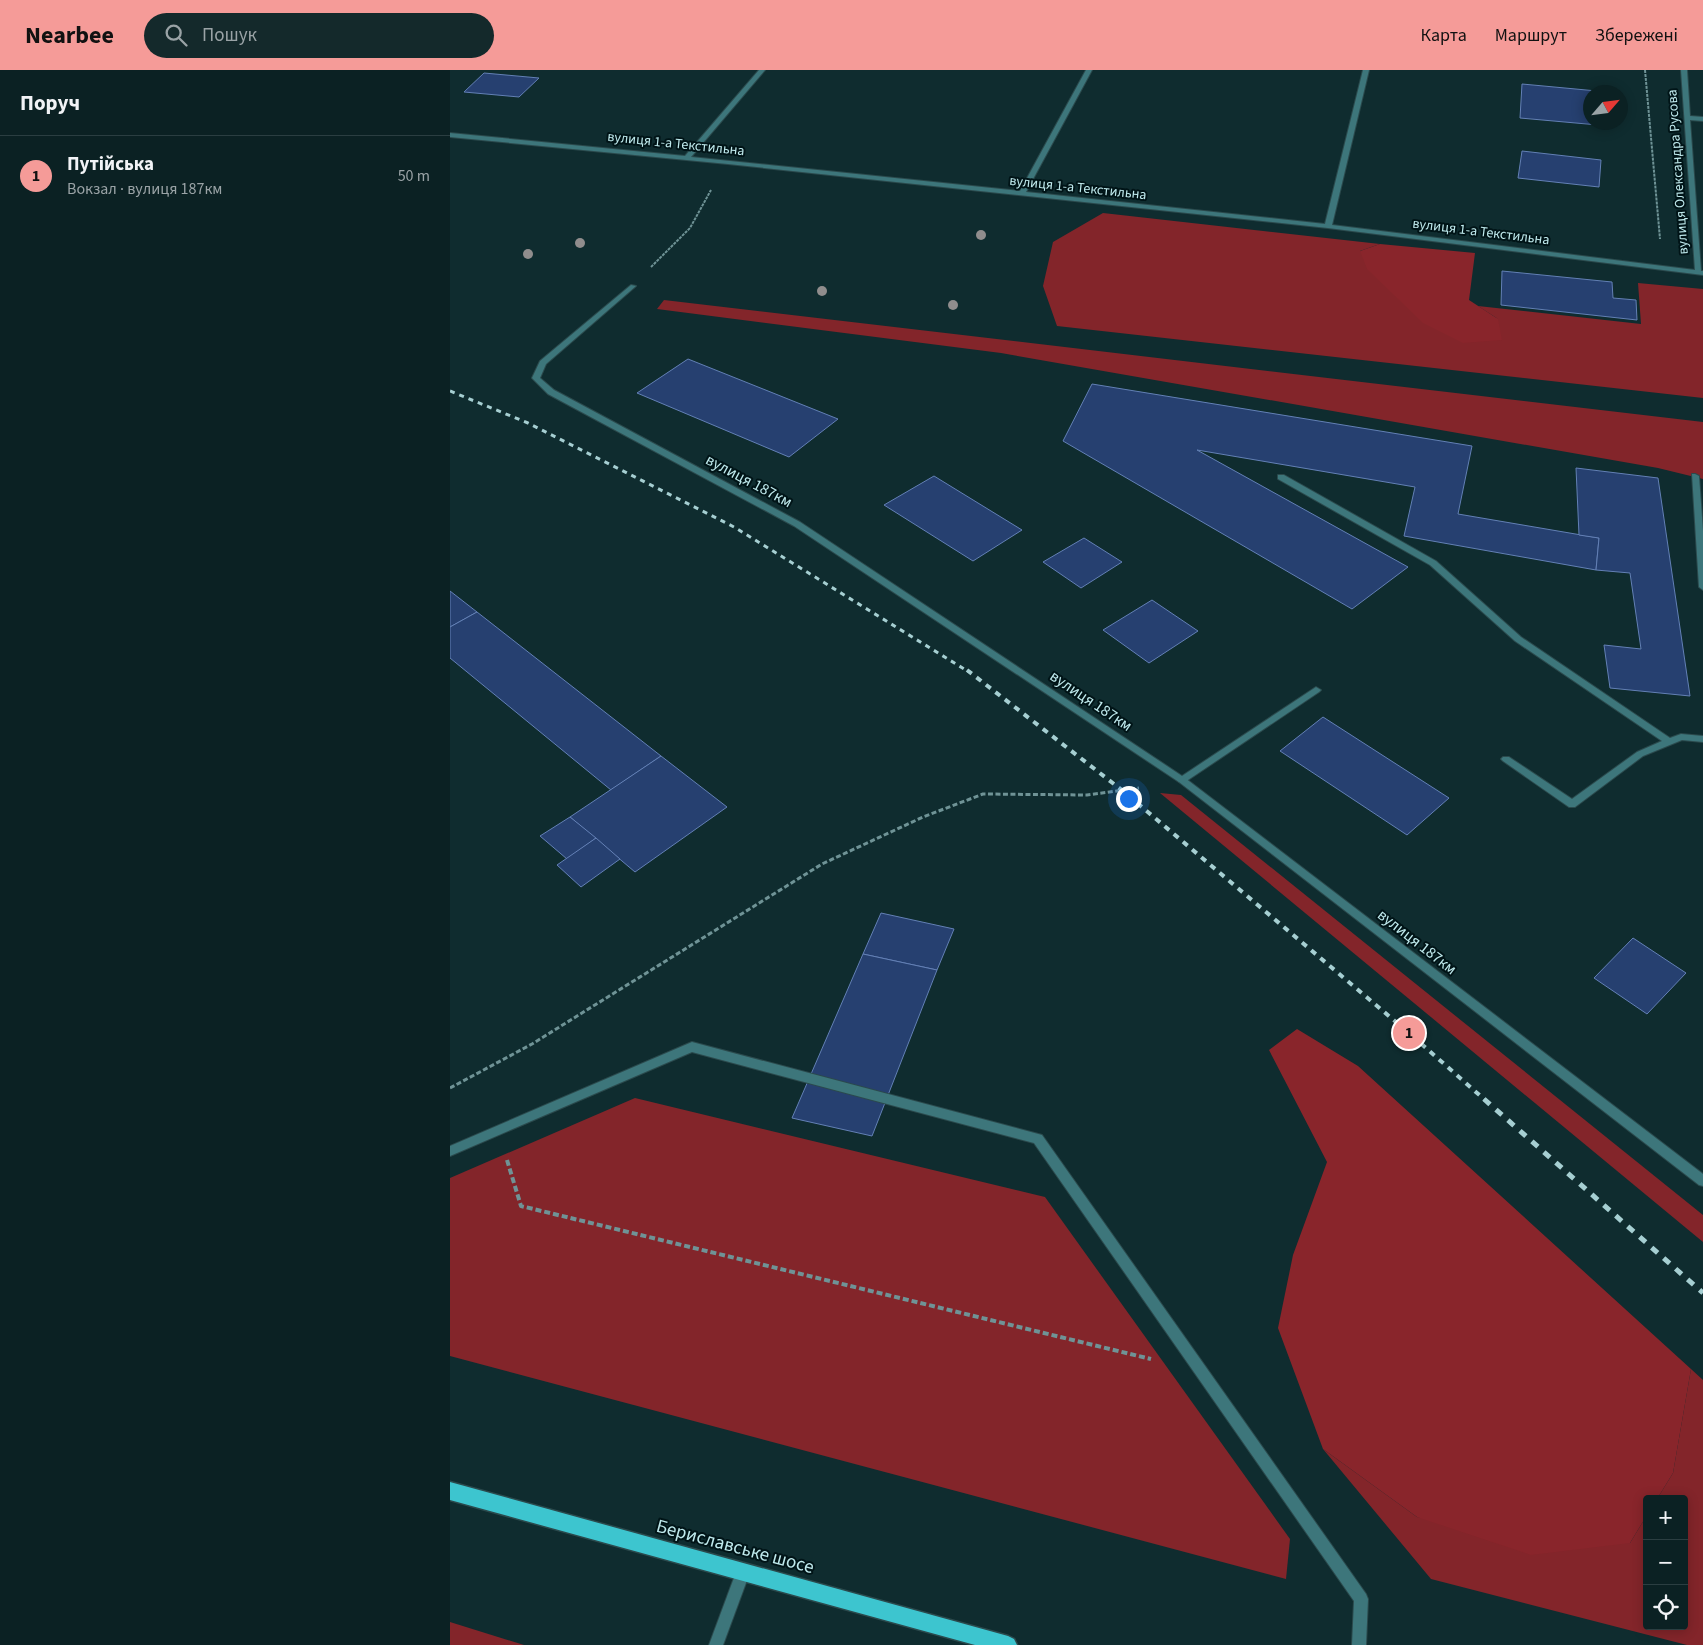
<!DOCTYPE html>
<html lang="uk">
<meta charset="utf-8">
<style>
body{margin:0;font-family:"Source Sans 3",sans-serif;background:#14292b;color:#f1f3f6}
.controls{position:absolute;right:15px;bottom:15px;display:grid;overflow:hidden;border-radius:5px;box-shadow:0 2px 12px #0003}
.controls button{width:45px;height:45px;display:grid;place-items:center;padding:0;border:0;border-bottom:1px solid #2b3e41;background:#0b2123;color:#f1f3f6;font:25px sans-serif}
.compass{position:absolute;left:1133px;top:15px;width:45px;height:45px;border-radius:50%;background:#0b2123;box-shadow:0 2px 12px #0003;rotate:62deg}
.you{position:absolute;left:678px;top:728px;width:18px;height:18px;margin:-12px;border:4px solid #fff;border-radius:50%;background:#1a73e8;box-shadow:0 0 0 8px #1a73e833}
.badge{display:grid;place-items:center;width:32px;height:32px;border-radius:50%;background:#f59b98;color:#111;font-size:16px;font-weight:700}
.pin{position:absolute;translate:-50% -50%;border:2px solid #fff;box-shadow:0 1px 5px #0006}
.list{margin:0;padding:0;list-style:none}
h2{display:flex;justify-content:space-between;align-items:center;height:65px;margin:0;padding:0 20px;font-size:21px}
h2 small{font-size:16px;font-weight:400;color:#9aa3a6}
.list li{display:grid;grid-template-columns:32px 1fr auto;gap:15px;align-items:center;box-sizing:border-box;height:80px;padding:0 20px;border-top:1px solid #2b3e41}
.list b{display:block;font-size:19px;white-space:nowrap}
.list p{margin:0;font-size:16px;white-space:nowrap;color:#9aa3a6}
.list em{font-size:16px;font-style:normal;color:#9aa3a6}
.icon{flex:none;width:28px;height:28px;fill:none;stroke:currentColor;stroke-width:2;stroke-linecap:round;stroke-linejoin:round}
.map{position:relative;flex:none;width:1253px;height:1575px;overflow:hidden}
header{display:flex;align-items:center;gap:30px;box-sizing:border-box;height:70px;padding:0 25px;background:#f59b98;color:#111}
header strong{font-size:24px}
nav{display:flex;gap:28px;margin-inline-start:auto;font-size:18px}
.search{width:350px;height:45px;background:#14292b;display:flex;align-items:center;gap:12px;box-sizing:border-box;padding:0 18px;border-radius:28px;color:#9aa3a6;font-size:19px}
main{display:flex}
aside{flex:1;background:#0b2123}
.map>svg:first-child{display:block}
.green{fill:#83252a}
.forest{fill:#89252b}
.building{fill:#264070;stroke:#6380b5}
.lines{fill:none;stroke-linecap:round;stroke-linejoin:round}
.service-casing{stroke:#2b4a4d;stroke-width:2}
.minor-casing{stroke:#2b4a4d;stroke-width:2}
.primary-casing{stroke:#2b4a4d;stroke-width:3}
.path-far2{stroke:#6f9396;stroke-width:2;stroke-dasharray:3 1;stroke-linecap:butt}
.path-far1{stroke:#6f9396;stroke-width:3;stroke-dasharray:5 2.5;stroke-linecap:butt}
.path{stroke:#6f9396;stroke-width:4;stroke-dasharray:6 3;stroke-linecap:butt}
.service{fill:#3d767b;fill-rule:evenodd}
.minor{fill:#3d767b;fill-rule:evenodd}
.primary{fill:#3dc5cf;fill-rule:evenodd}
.rail-far2{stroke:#a6cfd2;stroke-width:3;stroke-dasharray:5 5;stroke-linecap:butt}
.rail-far1{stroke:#a6cfd2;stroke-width:4;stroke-dasharray:6 6;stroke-linecap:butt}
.rail{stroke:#a6cfd2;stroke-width:5;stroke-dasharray:8 8;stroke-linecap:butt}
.tree{fill:#908d8d}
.labels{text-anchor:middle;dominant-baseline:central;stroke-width:4;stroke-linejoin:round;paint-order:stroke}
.far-street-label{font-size:14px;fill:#bfeaed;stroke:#001417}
.street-label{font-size:16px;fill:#bfeaed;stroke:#001417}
.near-street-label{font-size:19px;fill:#bfeaed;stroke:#001417}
</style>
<header>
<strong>Nearbee</strong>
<div class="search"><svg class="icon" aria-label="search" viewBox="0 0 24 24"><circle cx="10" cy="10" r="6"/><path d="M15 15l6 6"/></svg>Пошук</div>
<nav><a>Карта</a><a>Маршрут</a><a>Збережені</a></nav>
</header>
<main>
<aside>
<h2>Поруч<small></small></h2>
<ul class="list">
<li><span class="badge">1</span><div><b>Путійська</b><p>Вокзал · вулиця 187км</p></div><em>50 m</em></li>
</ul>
</aside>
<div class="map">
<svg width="1253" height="1575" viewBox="0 0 1253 1575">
<rect width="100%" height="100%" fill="#0f2c2f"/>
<g class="green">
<polygon points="653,143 930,174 910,181 1048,249 1028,236 1191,254 1188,213 1253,219 1253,328 607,256 593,216 603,172"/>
<polygon points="214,230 1253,352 1253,409 1208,398 551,283 207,239"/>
<polygon points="710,723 731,725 1253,1145 1253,1172"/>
<polygon points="185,1028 595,1127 840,1469 836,1509 0,1286 0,1108"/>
<polygon points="1241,1299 1253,1310 1253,1575 1237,1575 981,1509 873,1379 967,1447 1180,1473 1197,1445 1197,1556 1234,1556 1234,1429 1207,1429 1223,1403"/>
<polygon points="0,1552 74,1575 0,1575"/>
</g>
<g class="forest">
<polygon points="930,174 1025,183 1019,230 1048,249 1052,270 1013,273 973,253 917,199 910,181"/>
<polygon points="847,959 908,996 1241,1299 1223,1403 1207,1429 1197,1429 1197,1445 1180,1473 1081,1485 967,1447 873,1379 828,1258 843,1185 877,1092 819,980"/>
</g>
<g class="building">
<polygon points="34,3 89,8 69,27 14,22"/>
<polygon points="1072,14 1147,21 1147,22 1140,22 1140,52 1148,52 1148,55 1070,48"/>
<polygon points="1072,81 1151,90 1149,117 1068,108"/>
<polygon points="1052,201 1162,212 1163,228 1186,230 1187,250 1051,235"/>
<polygon points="238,289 388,349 339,387 187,323"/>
<polygon points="642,314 1022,376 1008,444 1149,468 1146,500 954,466 965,417 747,380 958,497 902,539 613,371"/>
<polygon points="1126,398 1208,408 1240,626 1160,618 1154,575 1191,579 1180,503 1146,500 1149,468 1129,465"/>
<polygon points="484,406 572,460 523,491 434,435"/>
<polygon points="634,468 672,492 631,518 593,492"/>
<polygon points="0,521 27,542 0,557"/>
<polygon points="702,530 748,561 699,593 653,560"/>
<polygon points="27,542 211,686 161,720 0,588 0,557"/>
<polygon points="873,647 999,728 957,765 830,681"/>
<polygon points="211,686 277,737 185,802 120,747"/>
<polygon points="120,747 146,768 117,789 90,766"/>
<polygon points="146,768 170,789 131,817 107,795"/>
<polygon points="431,843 504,859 487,900 413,884"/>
<polygon points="1183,868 1236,903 1197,944 1144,908"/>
<polygon points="413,884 487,900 422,1066 342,1048"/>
</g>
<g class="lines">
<defs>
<g id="service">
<polygon points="828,405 834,405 986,491 1071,567 1220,668 1231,664 1253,666 1253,672 1232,670 1193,686 1125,737 1119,737 1053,691 1051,689 1053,687 1059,687 1122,729 1187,682 1212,671 1065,571 980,495 828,409"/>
<polygon points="866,617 871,620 869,622 735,712 729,712 727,710 729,708"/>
<polygon points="242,972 592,1065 916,1524 918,1529 916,1575 902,1575 904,1531 584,1073 242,982 0,1086 0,1076"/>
<polygon points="293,1495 298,1497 300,1502 273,1575 259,1575 288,1497"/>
</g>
<g id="minor">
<polygon points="309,0 315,0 241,87 570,121 636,0 642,0 576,122 875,154 913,0 919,0 882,155 1245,200 1231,0 1237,0 1240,46 1253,47 1253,51 1240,50 1251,201 1253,201 1253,205 878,158 278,94 0,67 0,63 235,86"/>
<polygon points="181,215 186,216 96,294 90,308 104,320 350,452 735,708 1253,1104 1253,1116 1249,1115 729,712 344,456 98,324 82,308 90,291"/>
<polygon points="1242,404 1245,404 1249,406 1253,461 1253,520 1249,517"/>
</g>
<polygon id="primary" points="0,1412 558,1566 564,1569 567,1575 525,1575 0,1430"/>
</defs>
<use href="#service" class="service-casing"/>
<use href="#minor" class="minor-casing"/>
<use href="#primary" class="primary-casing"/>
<g class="path-far2">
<polyline points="1195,0 1210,169"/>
<polyline points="201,197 240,158 261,120"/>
</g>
<polyline class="path-far1" points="0,1018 82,974 372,794 473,747 533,724 637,725 689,718"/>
<polyline class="path" points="57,1090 71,1136 701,1289"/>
<use href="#service" class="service"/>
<use href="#minor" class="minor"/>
<use href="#primary" class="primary"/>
<polyline class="rail-far2" points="0,321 78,353 284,457 519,602"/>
<polyline class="rail-far1" points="517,600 673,721 959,963 1035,1030"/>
<polyline class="rail" points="1034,1029 1253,1223"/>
</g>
<g class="tree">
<circle cx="531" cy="165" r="5"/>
<circle cx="130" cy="173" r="5"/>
<circle cx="78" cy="184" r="5"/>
<circle cx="372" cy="221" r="5"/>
<circle cx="503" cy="235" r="5"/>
</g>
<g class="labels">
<g class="far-street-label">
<text transform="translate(226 74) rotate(6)">вулиця 1-а Текстильна</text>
<text transform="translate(1228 102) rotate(-94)">вулиця Олександра Русова</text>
<text transform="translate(628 118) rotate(6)">вулиця 1-а Текстильна</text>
<text transform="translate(1031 162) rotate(7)">вулиця 1-а Текстильна</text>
</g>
<g class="street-label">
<text transform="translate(299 411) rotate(28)">вулиця 187км</text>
<text transform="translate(641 631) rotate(34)">вулиця 187км</text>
<text transform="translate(967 872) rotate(38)">вулиця 187км</text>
</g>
<g class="near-street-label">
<text transform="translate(285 1477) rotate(15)">Бериславське шосе</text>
</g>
</g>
</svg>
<div class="controls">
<button>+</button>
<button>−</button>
<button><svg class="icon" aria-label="locate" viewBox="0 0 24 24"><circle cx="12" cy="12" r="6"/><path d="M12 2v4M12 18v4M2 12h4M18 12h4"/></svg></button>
</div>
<svg class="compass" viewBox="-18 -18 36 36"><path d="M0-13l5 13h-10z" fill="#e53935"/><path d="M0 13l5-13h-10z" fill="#9aa3a6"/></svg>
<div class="you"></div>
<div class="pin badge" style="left:959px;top:963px">1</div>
</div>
</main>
